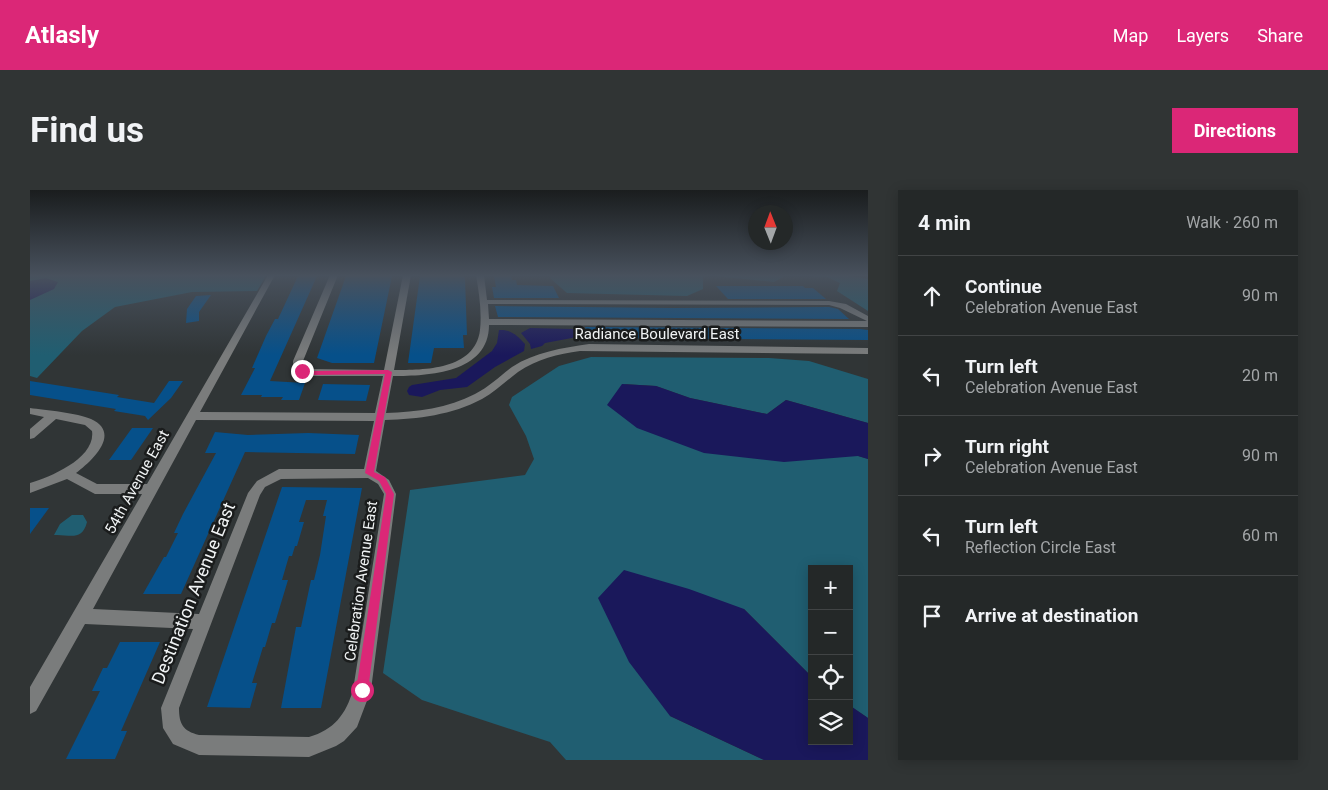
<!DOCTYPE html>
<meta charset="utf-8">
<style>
body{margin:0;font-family:Roboto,sans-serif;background:#303434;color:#f1f3f6}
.controls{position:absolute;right:15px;bottom:15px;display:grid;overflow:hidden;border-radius:0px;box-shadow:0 2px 12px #0003}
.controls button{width:45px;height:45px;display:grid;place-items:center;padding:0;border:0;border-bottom:1px solid #414445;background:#242828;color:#f1f3f6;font:25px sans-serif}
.compass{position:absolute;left:718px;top:15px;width:45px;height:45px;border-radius:50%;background:#242828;box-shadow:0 2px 12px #0003;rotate:359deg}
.stop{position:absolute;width:15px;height:15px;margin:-11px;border:4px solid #db2777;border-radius:50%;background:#fff}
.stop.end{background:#db2777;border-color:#fff;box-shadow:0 1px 5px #0008}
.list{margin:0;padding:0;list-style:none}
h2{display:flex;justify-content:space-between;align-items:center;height:65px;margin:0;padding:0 20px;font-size:21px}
h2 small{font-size:16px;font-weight:400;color:#a3a6a8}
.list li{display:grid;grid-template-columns:32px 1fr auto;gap:15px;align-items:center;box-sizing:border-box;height:80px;padding:0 20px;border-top:1px solid #414445}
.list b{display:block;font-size:19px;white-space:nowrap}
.list p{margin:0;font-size:16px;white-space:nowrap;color:#a3a6a8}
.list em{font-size:16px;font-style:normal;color:#a3a6a8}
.icon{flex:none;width:28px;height:28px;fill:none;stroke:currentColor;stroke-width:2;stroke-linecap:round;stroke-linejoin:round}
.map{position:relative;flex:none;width:838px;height:570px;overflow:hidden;border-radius:0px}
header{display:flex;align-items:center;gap:30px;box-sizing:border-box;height:70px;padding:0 25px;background:#db2777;color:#fff}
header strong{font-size:24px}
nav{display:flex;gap:28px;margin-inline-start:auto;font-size:18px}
.intro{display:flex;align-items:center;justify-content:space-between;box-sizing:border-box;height:120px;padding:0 30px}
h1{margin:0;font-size:35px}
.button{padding:12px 22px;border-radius:0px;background:#db2777;color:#fff;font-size:18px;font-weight:700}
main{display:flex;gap:30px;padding:0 30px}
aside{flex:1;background:#242828;border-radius:0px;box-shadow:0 2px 12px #0003}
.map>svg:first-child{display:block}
.green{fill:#205e71}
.water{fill:#1a185b}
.building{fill:#06508a}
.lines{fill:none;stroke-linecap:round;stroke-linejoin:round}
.minor{fill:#7a7c7c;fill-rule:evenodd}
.route{fill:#db2777}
.labels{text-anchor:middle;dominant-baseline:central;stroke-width:5;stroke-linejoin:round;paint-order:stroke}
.street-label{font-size:15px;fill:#f0f3f4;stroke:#1a1c1c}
.near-street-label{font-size:18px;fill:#f0f3f4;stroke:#1a1c1c}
</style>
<header>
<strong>Atlasly</strong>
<nav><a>Map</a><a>Layers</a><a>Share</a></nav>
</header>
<div class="intro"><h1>Find us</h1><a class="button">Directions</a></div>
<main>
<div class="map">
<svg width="838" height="570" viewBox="0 0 838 570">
<rect width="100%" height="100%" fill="#303536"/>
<g class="green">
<polygon points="813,85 838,89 838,121 807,101 810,93 797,87 775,86"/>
<polygon points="0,86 236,86 227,101 162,102 85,117 52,141 7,188 0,186"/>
<polygon points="520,86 520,85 680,86 673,87 673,99 657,106 537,103 521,89"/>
<polygon points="684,86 755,85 755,86 744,92"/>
<polygon points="561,167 739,168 779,171 838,189 838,233 756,210 737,224 660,208 626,196 593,194 838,269 838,528 819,515 819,379 782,379 782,487 714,419 640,526 734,570 536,570 520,552 392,510 353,483 380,300 495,285 504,269 496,246 479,215 482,207 529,176"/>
<path d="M42 325H53L57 332C52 352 39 344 24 345L30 334Z"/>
</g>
<g class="water">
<polygon points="16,88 28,92 24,99 0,110 0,91"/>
<polygon points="500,138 542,139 547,140 550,143 547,147 515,153 512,156 501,159 500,154 491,143"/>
<path d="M469 140C481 139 488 146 495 154L494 161 465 177 437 197 410 200 392 207 379 205 377 201 379 197 382 195 426 188 462 161 467 153Z"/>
<polygon points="592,194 626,196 660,208 737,224 756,210 838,233 838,269 828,266 754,272 674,263 607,238 577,215"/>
<polygon points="594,380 659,399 714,419 782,487 782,551 819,551 819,515 838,528 838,570 734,570 640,526 599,472 568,408"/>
</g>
<g class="building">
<polygon points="268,86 287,86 240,191 275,193 269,210 251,210 253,207 231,207 232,205 211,205 225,178 222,178 236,146 245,129 248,129"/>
<polygon points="316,86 362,86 344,173 302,173 287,168"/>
<polygon points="390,86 434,86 435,89 437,145 433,145 434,158 404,158 401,173 378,173"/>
<polygon points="464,86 481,86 482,90 486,90 487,95 523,96 529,108 464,108 462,97 466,97"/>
<polygon points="686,96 773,96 775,98 783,98 796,109 698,109"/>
<polygon points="181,105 169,122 169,131 156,133 157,119 166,106"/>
<polygon points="465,116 643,118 799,117 808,119 819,129 468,127"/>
<polygon points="555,137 830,139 838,140 838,150 560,148"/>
<polygon points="0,191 89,205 87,207 124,213 139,191 153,191 141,208 118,230 115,226 84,221 86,219 0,205"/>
<polygon points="293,194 340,195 336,211 288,210"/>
<polygon points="102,238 123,238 101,270 79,270"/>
<polygon points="185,242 218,245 278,243 329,245 325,264 215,262 151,404 113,404 134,367 136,367 148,343 144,343 153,324 186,263 175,263"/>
<polygon points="252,297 332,298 291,518 251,518 266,437 271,437 281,390 284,390 290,365 296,326 293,326 297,310 276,310 269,332 274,332 267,356 265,356 262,366 259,366 252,390 258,390 245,433 242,433 235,457 233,457 222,493 227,493 220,518 177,517"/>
<polygon points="0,318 19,318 0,344"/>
<polygon points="90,452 130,452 91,541 97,541 85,569 36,569 70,501 62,501 73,478 77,478"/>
</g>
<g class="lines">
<path class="minor" d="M238 85H245L170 222 345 223 353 186H281L269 183 263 177V171L300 85H308L273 171V176L275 179 354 180 373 85H381L364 180C394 180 445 180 450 140 452 122 449 103 446 85H454L457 110 799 111 816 114 838 126V137L459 135C459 183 399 186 363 186L356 223C387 222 418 218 445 204 459 197 470 186 482 177 505 162 532 158 559 154L838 158V164L550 161C528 164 507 169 488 182 476 191 465 202 452 209 422 225 388 229 355 230L346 281 359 290 366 304 341 500 327 537 314 551 306 556 279 567 169 565 143 554 133 538 131 518 163 439 55 434 6 521 0 524V497L112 304H65L37 289 0 303V293C21 287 66 268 62 241L55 235 26 229 4 248 0 249V239L14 227 0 224V218C15 220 48 223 61 229 92 243 62 271 46 283L67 294H117ZM458 114 799 115 810 118 837 131 459 129ZM166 230 344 231 334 279H249L227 291 218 303 169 424 63 419ZM338 288 348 294 354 304 323 500C316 524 304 540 279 547L169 545C153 541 149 534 149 518L230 305 235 297 251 289Z"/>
</g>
<linearGradient id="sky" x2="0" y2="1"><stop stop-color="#1a1d1e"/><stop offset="0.52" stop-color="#48515d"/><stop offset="1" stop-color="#48515d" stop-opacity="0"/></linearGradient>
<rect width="838" height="165" fill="url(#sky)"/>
<polygon class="route" points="272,179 282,181 358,180 362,182 344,282 355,287 364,304 338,500 336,505 332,506 328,505 326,500 356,304 349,291 335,283 355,184 282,185 270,182 269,181"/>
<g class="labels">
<g class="street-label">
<text x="627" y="144">Radiance Boulevard East</text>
<text transform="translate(107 292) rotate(-61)">54th Avenue East</text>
<text transform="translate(331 391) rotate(-82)">Celebration Avenue East</text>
</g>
<g class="near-street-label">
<text transform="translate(163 403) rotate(-68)">Destination Avenue East</text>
</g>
</g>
</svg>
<div class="controls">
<button>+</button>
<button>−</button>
<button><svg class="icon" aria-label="locate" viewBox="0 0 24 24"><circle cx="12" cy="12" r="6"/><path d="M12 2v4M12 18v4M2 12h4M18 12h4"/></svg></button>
<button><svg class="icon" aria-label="layers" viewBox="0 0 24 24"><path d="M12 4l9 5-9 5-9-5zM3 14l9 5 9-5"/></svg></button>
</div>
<svg class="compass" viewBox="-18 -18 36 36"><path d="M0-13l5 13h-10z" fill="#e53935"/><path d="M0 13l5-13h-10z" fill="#a3a6a8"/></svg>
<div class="stop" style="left:332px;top:500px"></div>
<div class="stop end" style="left:272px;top:181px"></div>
</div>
<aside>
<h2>4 min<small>Walk · 260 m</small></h2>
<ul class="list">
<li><svg class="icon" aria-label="ahead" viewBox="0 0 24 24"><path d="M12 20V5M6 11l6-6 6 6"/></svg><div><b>Continue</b><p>Celebration Avenue East</p></div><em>90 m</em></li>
<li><svg class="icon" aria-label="left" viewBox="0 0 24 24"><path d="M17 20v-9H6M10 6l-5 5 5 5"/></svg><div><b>Turn left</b><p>Celebration Avenue East</p></div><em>20 m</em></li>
<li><svg class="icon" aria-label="right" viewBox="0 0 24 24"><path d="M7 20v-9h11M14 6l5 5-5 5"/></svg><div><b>Turn right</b><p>Celebration Avenue East</p></div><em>90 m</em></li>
<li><svg class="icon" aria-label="left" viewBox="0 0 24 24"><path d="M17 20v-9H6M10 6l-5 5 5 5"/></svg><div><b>Turn left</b><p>Reflection Circle East</p></div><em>60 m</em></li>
<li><svg class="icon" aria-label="arrive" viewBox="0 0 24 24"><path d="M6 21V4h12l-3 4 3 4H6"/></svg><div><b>Arrive at destination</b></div></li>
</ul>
</aside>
</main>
